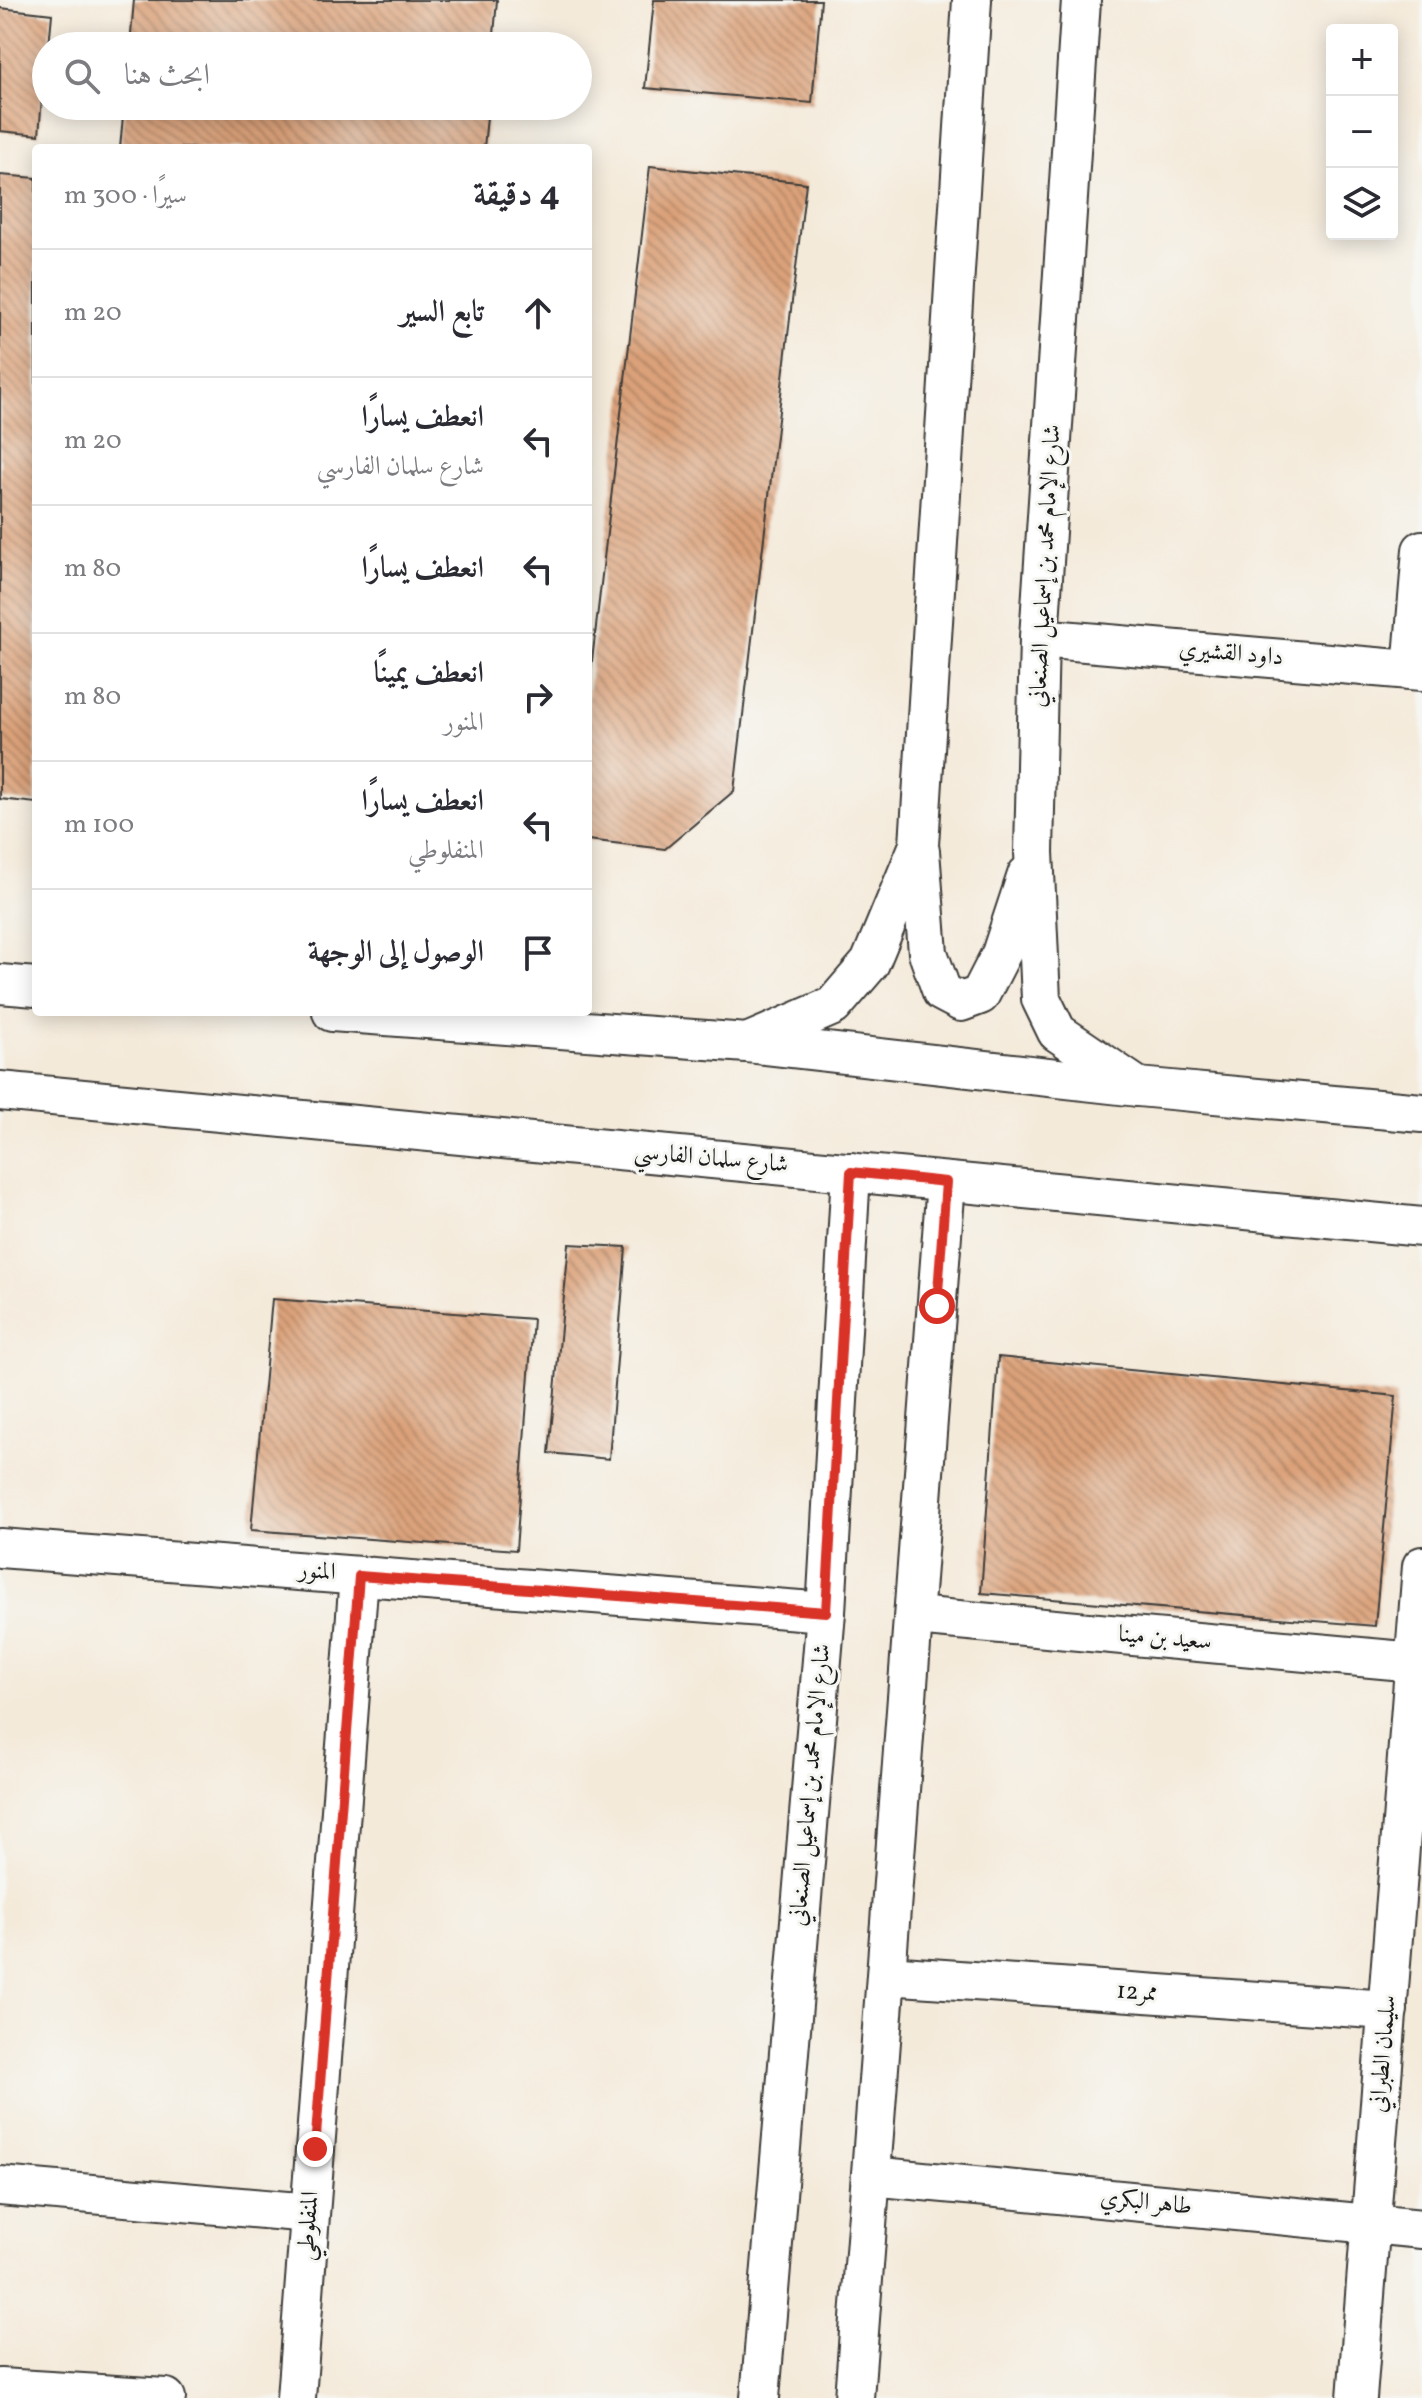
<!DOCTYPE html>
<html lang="ar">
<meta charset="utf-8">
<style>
body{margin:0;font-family:Vollkorn,Amiri,serif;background:#f7f7f7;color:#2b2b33;direction:rtl}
.controls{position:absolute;right:24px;top:24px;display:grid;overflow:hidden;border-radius:8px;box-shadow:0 4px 20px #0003}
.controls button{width:72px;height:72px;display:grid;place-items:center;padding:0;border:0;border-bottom:2px solid #e1e1e2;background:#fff;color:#2b2b33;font:40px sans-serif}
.stop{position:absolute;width:24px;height:24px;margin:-18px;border:6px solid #d93025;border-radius:50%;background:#fff}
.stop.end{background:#d93025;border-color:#fff;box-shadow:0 2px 8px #0008}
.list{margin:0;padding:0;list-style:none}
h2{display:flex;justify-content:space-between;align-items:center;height:104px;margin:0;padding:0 32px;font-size:34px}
h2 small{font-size:26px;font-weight:400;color:#7c7c81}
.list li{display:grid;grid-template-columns:52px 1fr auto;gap:24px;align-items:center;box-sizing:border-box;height:128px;padding:0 32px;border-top:2px solid #e1e1e2}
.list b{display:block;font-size:30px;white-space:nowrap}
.list p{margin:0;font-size:26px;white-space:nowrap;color:#7c7c81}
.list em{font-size:26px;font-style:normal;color:#7c7c81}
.icon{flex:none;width:44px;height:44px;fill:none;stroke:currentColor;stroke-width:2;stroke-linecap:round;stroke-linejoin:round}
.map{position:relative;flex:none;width:1422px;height:2398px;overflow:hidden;direction:ltr}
.search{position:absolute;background:#fff;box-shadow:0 4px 20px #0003;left:32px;top:32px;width:560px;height:88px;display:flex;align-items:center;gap:20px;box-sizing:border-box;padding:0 28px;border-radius:44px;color:#7c7c81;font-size:30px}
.panel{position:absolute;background:#fff;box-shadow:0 4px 20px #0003;left:32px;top:144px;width:560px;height:872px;border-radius:8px;direction:rtl}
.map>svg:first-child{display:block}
.building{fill:url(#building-back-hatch)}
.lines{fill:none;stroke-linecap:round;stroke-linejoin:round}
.minor-casing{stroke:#3c3b38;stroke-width:42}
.minor{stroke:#fff;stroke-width:38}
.route{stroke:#d93025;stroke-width:10}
.labels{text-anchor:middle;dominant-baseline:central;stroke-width:6;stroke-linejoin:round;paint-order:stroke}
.street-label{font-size:24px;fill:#1c1c1c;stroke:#f6f6f2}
</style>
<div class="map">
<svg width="1422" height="2398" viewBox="0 0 1422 2398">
<defs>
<pattern id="building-back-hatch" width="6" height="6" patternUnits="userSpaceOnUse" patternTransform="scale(2)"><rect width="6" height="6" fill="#dba27a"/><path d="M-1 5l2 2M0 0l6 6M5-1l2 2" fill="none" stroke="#b18363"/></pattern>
</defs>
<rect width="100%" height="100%" fill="#f6f6f2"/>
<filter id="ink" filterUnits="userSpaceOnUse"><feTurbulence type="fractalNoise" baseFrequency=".0125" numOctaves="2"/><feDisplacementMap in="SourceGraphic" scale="16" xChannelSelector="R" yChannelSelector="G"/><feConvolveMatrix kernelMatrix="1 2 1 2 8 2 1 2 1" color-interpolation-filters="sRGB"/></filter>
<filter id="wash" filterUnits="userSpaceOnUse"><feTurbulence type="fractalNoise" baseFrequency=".006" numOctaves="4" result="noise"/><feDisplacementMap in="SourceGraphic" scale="32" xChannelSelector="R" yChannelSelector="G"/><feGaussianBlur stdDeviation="1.8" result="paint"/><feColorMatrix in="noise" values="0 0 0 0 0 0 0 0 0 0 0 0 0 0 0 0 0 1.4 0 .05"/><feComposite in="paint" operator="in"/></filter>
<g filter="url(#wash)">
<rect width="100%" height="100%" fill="#f4eada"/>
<g id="blocks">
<g class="building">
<polygon points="134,0 497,0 493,46 130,46"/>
<polygon points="654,0 821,0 812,103 645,88"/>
<polygon points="0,8 52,14 49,46 46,46 39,135 0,131"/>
<polygon points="124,106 488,106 484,148 120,148"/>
<polygon points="650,166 806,183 734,791 665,849 588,840 588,695"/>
<polygon points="0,175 36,178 36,803 0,799"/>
<polygon points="569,1244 626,1247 609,1459 549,1453"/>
<polygon points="272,1299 533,1319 516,1550 251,1530"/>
<polygon points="998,1357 1396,1396 1375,1626 981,1593"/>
</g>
</g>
</g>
<g filter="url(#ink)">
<use href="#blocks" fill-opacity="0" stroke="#3c3b38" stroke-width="2"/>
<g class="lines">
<defs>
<g id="minor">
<polyline points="1081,0 1039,638 1034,852 1041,999 1057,1032 1138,1087"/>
<polyline points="1039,638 1422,671"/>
<polyline points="1412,670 1422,550"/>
<polyline points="920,851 928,953 942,992 961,1002 980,995 1001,954 1027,875"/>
<polyline points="0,984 36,987"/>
<polyline points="332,1012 747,1043 1138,1087 1422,1113"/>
<polyline points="747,1043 833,1006 870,963 919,845 972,0"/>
<polyline points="0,1091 1422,1227"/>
<polyline points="0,1548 826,1612"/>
<polyline points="915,1616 1415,1662"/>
<polyline points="887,1975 1388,2010"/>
<polyline points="871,2176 1422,2229"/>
<polyline points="0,2186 310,2213"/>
<polyline points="0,2388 166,2398"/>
<polyline points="296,2398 359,1576"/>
<polyline points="760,2398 826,1612 851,1172"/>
<polyline points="854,2398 946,1182"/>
<polyline points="1357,2398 1422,1566"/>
</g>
</defs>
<use href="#minor" class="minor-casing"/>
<use href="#minor" class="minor"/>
</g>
</g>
<g class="lines" filter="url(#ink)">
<polyline class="route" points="315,2149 359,1576 826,1612 851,1172 946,1182 937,1306"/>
</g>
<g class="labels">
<g class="street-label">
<text transform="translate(1046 566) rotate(-87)">شارع الإمام محمد بن إسماعيل الصنعاني</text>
<text transform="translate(1231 654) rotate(5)">داود القشيري</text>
<text transform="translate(711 1159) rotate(5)">شارع سلمان الفارسي</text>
<text transform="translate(317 1572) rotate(4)">المنور</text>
<text transform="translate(1165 1639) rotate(5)">سعيد بن مينا</text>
<text transform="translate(811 1785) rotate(-85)">شارع الإمام محمد بن إسماعيل الصنعاني</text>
<text transform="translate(1137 1993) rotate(4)">ممر12</text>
<text transform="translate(1384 2054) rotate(-85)">سليمان الطبراني</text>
<text transform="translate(1146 2203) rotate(6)">طاهر البكري</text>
<text transform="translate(309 2226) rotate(-86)">المنفلوطي</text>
</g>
</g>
</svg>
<div class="controls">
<button>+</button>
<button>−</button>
<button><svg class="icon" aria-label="layers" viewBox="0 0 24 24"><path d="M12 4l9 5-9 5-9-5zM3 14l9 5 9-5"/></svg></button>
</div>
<div class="stop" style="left:937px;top:1306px"></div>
<div class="stop end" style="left:315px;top:2149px"></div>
<div class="search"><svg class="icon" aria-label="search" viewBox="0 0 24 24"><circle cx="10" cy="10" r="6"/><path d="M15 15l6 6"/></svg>ابحث هنا</div>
<section class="panel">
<h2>4 دقيقة<small>سيرًا · 300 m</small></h2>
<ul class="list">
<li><svg class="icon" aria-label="ahead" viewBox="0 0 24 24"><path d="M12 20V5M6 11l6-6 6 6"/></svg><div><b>تابع السير</b></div><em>20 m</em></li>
<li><svg class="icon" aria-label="left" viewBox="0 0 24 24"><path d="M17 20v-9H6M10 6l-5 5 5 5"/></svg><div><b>انعطف يسارًا</b><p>شارع سلمان الفارسي</p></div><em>20 m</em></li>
<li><svg class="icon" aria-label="left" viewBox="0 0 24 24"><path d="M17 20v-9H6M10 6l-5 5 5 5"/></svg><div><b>انعطف يسارًا</b></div><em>80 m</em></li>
<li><svg class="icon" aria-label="right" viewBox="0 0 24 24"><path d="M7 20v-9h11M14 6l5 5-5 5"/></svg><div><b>انعطف يمينًا</b><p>المنور</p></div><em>80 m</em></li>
<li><svg class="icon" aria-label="left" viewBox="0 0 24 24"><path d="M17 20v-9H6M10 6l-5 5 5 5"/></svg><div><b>انعطف يسارًا</b><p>المنفلوطي</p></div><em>100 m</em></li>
<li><svg class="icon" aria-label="arrive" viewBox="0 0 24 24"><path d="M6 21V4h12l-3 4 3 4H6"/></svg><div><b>الوصول إلى الوجهة</b></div></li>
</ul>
</section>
</div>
